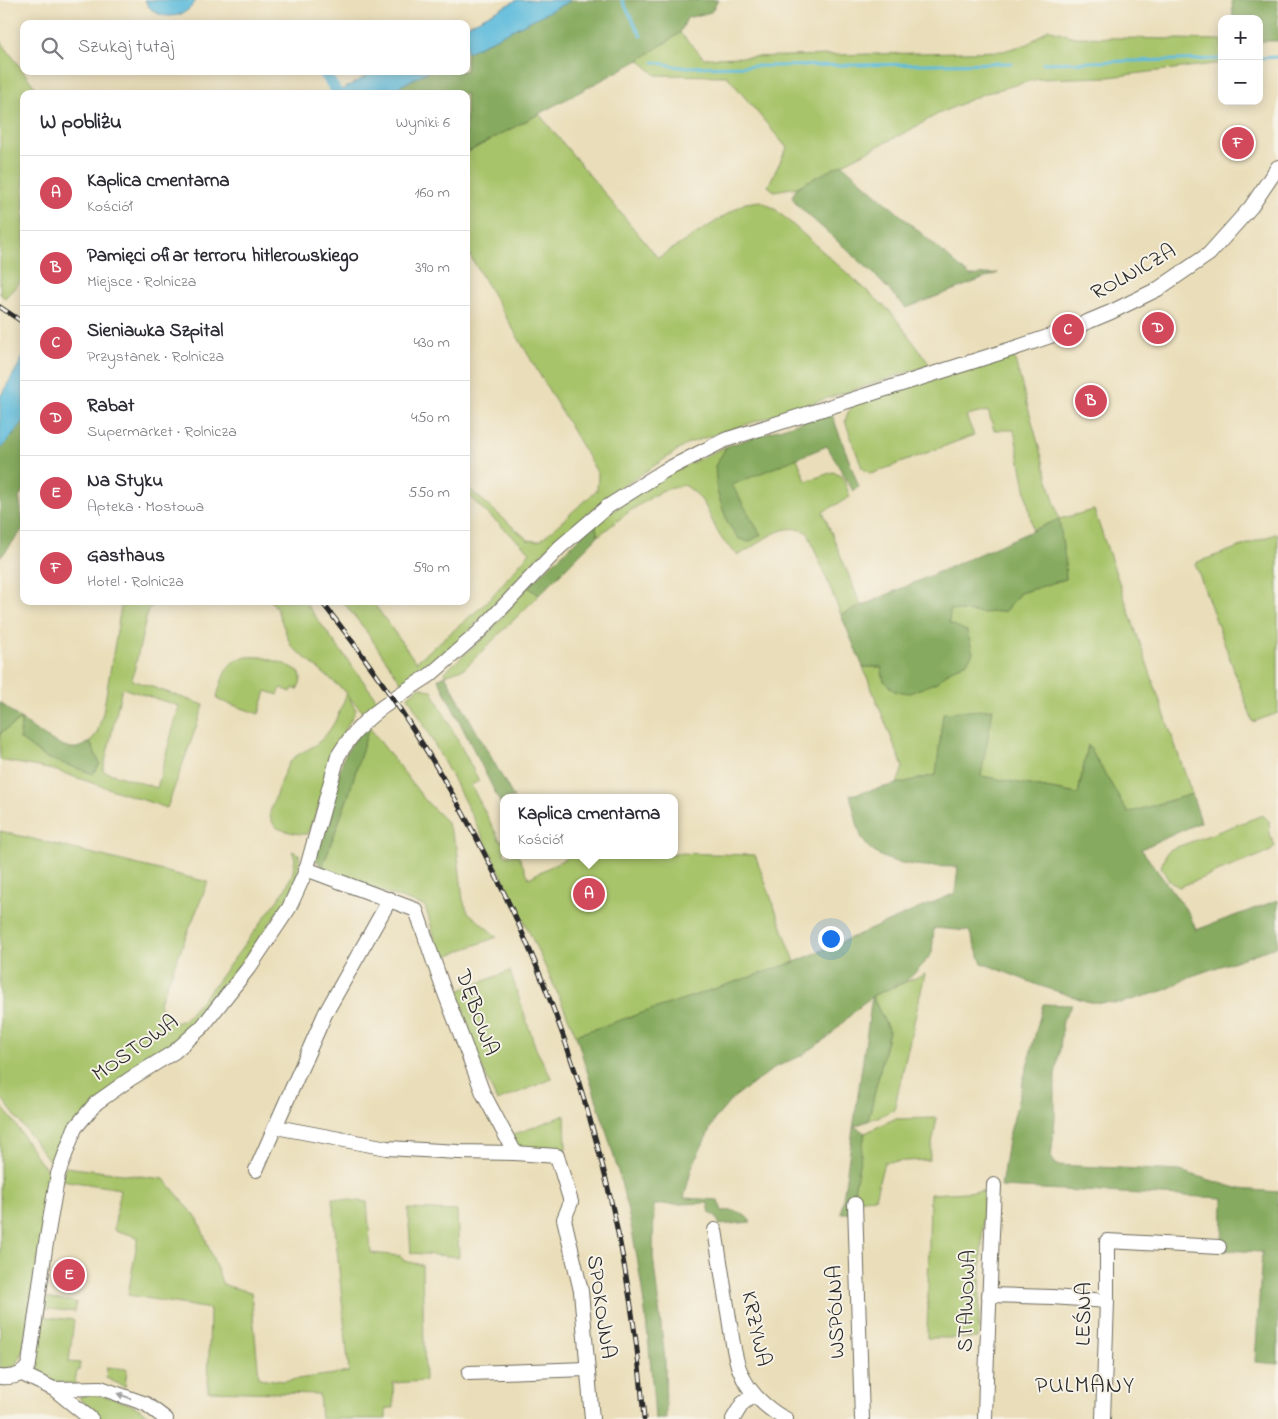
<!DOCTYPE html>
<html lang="pl">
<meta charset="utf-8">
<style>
body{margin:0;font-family:"Indie Flower",sans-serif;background:#f7f7f7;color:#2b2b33}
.controls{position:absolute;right:15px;top:15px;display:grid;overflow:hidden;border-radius:10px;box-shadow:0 2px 12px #0003}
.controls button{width:45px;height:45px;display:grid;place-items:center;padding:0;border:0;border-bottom:1px solid #e1e1e2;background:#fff;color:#2b2b33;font:25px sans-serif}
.you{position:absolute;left:830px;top:938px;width:18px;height:18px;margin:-12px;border:4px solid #fff;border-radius:50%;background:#1a73e8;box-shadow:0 0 0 8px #1a73e833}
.badge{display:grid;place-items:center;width:32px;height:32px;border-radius:50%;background:#d1495b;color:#fff;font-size:16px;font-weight:700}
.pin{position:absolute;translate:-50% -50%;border:2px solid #fff;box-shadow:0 1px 5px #0006}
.popup{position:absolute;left:500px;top:794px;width:178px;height:65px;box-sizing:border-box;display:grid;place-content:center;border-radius:10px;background:#fff;filter:drop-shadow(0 1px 4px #0005);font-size:16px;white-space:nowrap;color:#7c7c81}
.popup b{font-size:19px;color:#2b2b33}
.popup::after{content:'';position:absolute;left:50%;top:100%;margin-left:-10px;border:10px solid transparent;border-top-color:#fff}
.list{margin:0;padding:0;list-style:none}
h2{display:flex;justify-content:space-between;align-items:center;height:65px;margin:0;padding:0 20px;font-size:21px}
h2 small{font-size:16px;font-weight:400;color:#7c7c81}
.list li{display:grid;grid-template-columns:32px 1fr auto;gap:15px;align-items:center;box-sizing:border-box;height:75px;padding:0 20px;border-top:1px solid #e1e1e2}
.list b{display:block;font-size:19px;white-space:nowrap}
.list p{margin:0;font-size:16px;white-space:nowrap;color:#7c7c81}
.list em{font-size:16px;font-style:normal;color:#7c7c81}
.icon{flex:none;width:28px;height:28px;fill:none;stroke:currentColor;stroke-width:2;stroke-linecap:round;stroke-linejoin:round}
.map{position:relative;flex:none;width:1278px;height:1419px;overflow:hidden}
.search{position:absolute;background:#fff;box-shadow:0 2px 12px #0003;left:20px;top:20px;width:450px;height:55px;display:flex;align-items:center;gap:12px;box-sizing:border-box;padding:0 18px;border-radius:10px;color:#7c7c81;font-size:19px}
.panel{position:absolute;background:#fff;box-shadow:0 2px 12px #0003;left:20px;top:90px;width:450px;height:515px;border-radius:10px}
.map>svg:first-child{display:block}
.green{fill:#a8c46b;stroke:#6a784b;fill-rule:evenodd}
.forest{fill:#86aa5f;stroke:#586a45}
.water{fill:#5ebcdc;stroke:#447484}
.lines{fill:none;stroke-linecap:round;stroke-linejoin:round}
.stream{stroke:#5ebcdc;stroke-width:3}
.canal{stroke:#5ebcdc;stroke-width:11}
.minor-casing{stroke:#6e6a5d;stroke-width:16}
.minor{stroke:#fff;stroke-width:14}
.rail-casing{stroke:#2b2b2b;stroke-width:5}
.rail{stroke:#f7f3e8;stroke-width:3;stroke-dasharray:9;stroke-linecap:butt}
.oneway{fill:#a0a0a0}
.labels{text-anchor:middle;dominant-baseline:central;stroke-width:4;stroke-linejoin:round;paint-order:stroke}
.street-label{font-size:22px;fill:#2b2b2b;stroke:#f7f3e8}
.neighbourhood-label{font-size:24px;letter-spacing:1px;fill:#2b2b2b;stroke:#f7f3e8}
</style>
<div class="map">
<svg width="1278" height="1419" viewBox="0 0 1278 1419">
<rect width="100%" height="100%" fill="#f7f3e8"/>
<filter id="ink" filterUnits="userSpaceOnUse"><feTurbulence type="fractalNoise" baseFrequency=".02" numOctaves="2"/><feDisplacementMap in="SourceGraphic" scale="10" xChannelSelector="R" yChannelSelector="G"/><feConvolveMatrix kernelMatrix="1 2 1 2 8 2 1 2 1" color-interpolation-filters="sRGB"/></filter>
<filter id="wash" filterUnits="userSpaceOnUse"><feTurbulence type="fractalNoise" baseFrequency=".0096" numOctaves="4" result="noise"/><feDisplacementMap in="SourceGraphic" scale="20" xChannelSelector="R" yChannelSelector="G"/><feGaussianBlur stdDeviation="1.12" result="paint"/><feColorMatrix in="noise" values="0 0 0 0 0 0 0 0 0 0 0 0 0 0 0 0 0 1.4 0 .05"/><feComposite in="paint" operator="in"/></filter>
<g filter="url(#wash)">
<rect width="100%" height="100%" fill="#eadeba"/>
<g class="green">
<polygon points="1048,29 1074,37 1222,40 1222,63 1109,77 1037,79 983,94 938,114 910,130 797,187 774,191 768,186 787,148 727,76 656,75 639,60 680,33 704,58 1003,51 1028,44"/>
<polygon points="0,40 40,94 24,94 24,278 5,298 0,294"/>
<polygon points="539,114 658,258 745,203 761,201 775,209 892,313 930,365 689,443 611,494 543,552 457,644 403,685 364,628 342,601 372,601 416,662 486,603 530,552 466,494 466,486 528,540 537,541 541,540 597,490 598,474 466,249 466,153"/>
<polygon points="1013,353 1059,519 1094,510 1192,794 1128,813 1088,745 1078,794 980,776 993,709 936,775 897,784 903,767 863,667 881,667 884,681 937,682 951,670 967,662 949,623 950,610 984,613 1005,611 1020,593 1066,579 1059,520 1033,530 1014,430 994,430 988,411 966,416 974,435 871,474 862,468 845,421 848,412 856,403"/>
<path d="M727 446 715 466 761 535 731 485 797 458 806 481 833 472 843 477 850 497 823 512 861 606 841 615 808 533C784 519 762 542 741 554L738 555C734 551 729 548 726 544 709 525 711 500 684 485L661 491 630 511 598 536 595 523 666 475Z"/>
<polygon points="1278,533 1278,713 1253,722 1195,563"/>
<polygon points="528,587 539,595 465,668 445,675 444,672 449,668 487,635"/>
<path d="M122 601H158L148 610 132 680 204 705 167 808 54 770 0 760V734L21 719 20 739 44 757 93 773 100 764 90 742 97 733 103 713ZM122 688 179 706 157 788 103 771Z"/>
<path d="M270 601H304L378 701 364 713 348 696 356 710 332 754 318 809 307 834C301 835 282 831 276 827 272 823 270 817 270 812 275 799 282 773 290 762 297 753 307 751 315 745 333 732 339 713 347 693L291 646 276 607Z"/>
<path d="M262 657C271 660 297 666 300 674 303 679 299 685 297 690L293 688 291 692 281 688 278 695 266 691 259 714 218 700 217 696C222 682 225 661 242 658 248 656 256 657 262 657Z"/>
<path d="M420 687 432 691 479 781 471 785 500 841 504 840V855H518L529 878 572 855H674V853L755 855 795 962 576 1035C525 919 470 807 408 696Z"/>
<polygon points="369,727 425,800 446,821 457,847 463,900 468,912 497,937 441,958 425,906 388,894 322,868 348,797"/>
<polygon points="1263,815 1269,821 1270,834 1275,846 1271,851 1179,887 1169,881 1161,867 1166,854 1169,850"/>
<path d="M0 831 208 882 159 1004 175 1023 185 1019 216 983 285 890 293 872 295 859 292 851 299 854C301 869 295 881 290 895L208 1009 184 1035 127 1075 57 1160 51 1163 0 1096Z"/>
<polygon points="510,971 536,1049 552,1079 497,1101 470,1041 455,992"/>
<polygon points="925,974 894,1110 868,1121 889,1031 872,996"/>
<polygon points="0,1105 12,1119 37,1158 50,1173 51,1180 22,1355 15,1366 0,1370"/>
<polygon points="565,1115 566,1149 556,1153 516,1150 510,1136"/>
<polygon points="937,1118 929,1160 884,1162 875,1198 852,1200 865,1133 894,1119"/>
<polygon points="65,1167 164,1179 198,1219 223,1285 251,1292 259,1378 282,1381 349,1372 332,1198 367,1202 371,1253 401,1256 404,1261 422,1265 425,1381 393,1383 394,1408 386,1408 386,1419 321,1419 319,1394 208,1391 210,1309 128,1295 138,1237 114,1230 120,1189 62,1180"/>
<polygon points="984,1191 978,1338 927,1338 930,1194"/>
<polygon points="408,1209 457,1211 459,1257 411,1253"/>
<polygon points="46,1298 76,1302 75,1312 41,1308 43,1300"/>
<path d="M40 1316 74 1320 69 1362 80 1363 79 1371H77L74 1386C65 1384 55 1382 48 1378 28 1365 38 1335 40 1316Z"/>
<polygon points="107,1367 127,1369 125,1387 106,1378"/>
<path d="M85 1393C114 1398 130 1401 155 1419H102L80 1399V1397Z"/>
</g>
<g class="forest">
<polygon points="572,0 718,0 711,12 687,18 680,33 639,60 466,153 466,94 400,94 398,87 429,71 466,71 466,53"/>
<polygon points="1232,0 1278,0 1278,41 1259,41 1259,19 1233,19"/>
<polygon points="842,164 970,276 998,273 906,308 872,272 797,205 792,197 797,187"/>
<polygon points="831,412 859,487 853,491 827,446 732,485 761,535 749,542 739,539 728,524 717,492 715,466 727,446"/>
<polygon points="24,421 24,490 19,497 24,528 0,558 0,450"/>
<polygon points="1059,519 1065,559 1066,579 1020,593 1005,611 984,613 950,610 949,623 967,631 973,653 967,662 951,670 937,682 910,693 894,691 884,681 881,667 863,667 841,615"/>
<polygon points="595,523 598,536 539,595 528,587"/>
<polygon points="445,675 514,798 504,798 504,810 438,679"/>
<path d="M0 702C16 716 51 745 72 748 78 749 84 745 90 742L100 764 93 774 44 757 20 739 21 719 0 734Z"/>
<path d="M993 709 981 776 1078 794 1088 745 1128 813 1192 794 1201 822 1141 849 1190 915 1196 930 1278 900V946L1189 977 1166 990 1121 1003 1089 1002 1038 985 982 963 969 931 934 928 932 953 922 966 905 982 872 996 889 1031 868 1121 854 1126 865 1133 850 1213H841L872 997 862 1004 828 1037 803 1055 776 1067 733 1098 715 1119 703 1144 692 1167 684 1198 718 1200 722 1211C734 1210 743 1211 751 1222L720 1225 716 1217 710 1213 708 1203 654 1205 653 1256 665 1360 666 1419H655C650 1348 643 1277 627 1207 614 1149 593 1092 576 1035L795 962 955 893 958 867C929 866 875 869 861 836 856 823 854 808 850 795L936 775 943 713Z"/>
<polygon points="369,727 348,797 322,868 315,858 343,759 359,732"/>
<polygon points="1043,1004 1072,1005 1063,1020 1060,1049 1055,1076 1055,1119 1051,1158 1057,1165 1180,1171 1240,1189 1278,1192 1278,1364 1255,1362 1262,1252 1222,1250 1223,1198 1001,1187 1008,1140"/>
</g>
<g class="water">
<path d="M145 0H196C186 21 154 22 145 0Z"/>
<polygon points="517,0 572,0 466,53 466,26"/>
<polygon points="376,71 429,71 385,94 334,94"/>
<polygon points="24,356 24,421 0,450 0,397"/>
</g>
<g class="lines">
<g class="stream">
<polyline points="622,0 641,36"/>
<polyline points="1259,58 1278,57"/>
<polyline points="654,62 680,67 1012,63"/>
<polyline points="1043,63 1222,59"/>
</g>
<polyline class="canal" points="323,71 337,92"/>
</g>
</g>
<g filter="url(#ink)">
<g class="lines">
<defs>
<g id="minor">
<polyline points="396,697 430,675 478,633 560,547 607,507 664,471 725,440 1012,349 1068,330 1111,312 1158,289 1209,254 1251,207 1278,167"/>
<polyline points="306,869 416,910 443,988 483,1093 515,1153"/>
<polyline points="276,1127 387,1148 458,1152 515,1153 557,1156 571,1202 564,1219 581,1291 592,1419"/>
<polyline points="256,1170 325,1014 390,899"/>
<polyline points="855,1204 862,1419"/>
<path d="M715 1230C719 1255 723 1281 727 1306 734 1344 732 1377 764 1404 771 1410 777 1415 786 1419"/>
<polyline points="989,1295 1052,1297 1107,1301"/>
<polyline points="469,1373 587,1369"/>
<polyline points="22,1374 54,1389 91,1419"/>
<path d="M0 1377C12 1378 24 1376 29 1364L45 1249 58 1174 75 1128 96 1103 130 1079 174 1052 202 1027 250 966 289 908 306 871 338 756C352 733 368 716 390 702"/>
<polyline points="54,1389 101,1388 146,1404 166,1419"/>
<polyline points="733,1419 742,1404 753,1395"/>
<polyline points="985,1419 986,1379 994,1185"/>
<polyline points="1103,1419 1107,1301 1107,1241 1219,1247"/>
</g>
</defs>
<use href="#minor" class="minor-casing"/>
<use href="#minor" class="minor"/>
<defs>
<g id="rail">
<polyline points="0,307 24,323"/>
<path d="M321 601C509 836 621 1119 644 1419"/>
</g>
</defs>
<use href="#rail" class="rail-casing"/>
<use href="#rail" class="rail"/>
</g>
<defs><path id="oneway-solid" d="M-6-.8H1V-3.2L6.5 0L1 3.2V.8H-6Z" transform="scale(1.25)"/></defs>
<use class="oneway" href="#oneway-solid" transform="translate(124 1396) rotate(-161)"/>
</g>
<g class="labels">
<g class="street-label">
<text transform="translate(1134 273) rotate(-29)">ROLNICZA</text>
<text transform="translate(476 1013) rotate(70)">DĘBOWA</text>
<text transform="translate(136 1049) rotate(-35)">MOSTOWA</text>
<text transform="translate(968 1301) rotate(-88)">STAWOWA</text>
<text transform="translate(600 1307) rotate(82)">SPOKOJNA</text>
<text transform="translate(837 1312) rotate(-92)">WSPÓLNA</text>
<text transform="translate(1085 1314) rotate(-89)">LEŚNA</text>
<text transform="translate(755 1329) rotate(78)">KRZYWA</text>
</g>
<g class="neighbourhood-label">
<text x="1085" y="1386">PULMANY</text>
</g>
</g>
</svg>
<div class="controls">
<button>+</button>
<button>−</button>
</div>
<div class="you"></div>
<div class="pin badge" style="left:589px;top:894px">A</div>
<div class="popup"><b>Kaplica cmentarna</b>Kościół</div>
<div class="pin badge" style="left:1091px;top:401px">B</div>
<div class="pin badge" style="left:1068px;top:330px">C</div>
<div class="pin badge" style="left:1158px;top:328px">D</div>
<div class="pin badge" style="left:69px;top:1275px">E</div>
<div class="pin badge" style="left:1238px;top:143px">F</div>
<div class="search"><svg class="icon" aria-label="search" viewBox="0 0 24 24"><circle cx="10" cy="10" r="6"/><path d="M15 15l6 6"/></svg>Szukaj tutaj</div>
<section class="panel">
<h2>W pobliżu<small>Wyniki: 6</small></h2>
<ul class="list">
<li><span class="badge">A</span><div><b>Kaplica cmentarna</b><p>Kościół</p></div><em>160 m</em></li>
<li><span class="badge">B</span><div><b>Pamięci ofiar terroru hitlerowskiego</b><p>Miejsce · Rolnicza</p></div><em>390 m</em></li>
<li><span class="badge">C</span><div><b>Sieniawka Szpital</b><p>Przystanek · Rolnicza</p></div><em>430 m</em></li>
<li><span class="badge">D</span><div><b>Rabat</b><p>Supermarket · Rolnicza</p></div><em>450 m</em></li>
<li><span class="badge">E</span><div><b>Na Styku</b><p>Apteka · Mostowa</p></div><em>550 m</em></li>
<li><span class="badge">F</span><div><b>Gasthaus</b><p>Hotel · Rolnicza</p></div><em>590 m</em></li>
</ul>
</section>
</div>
